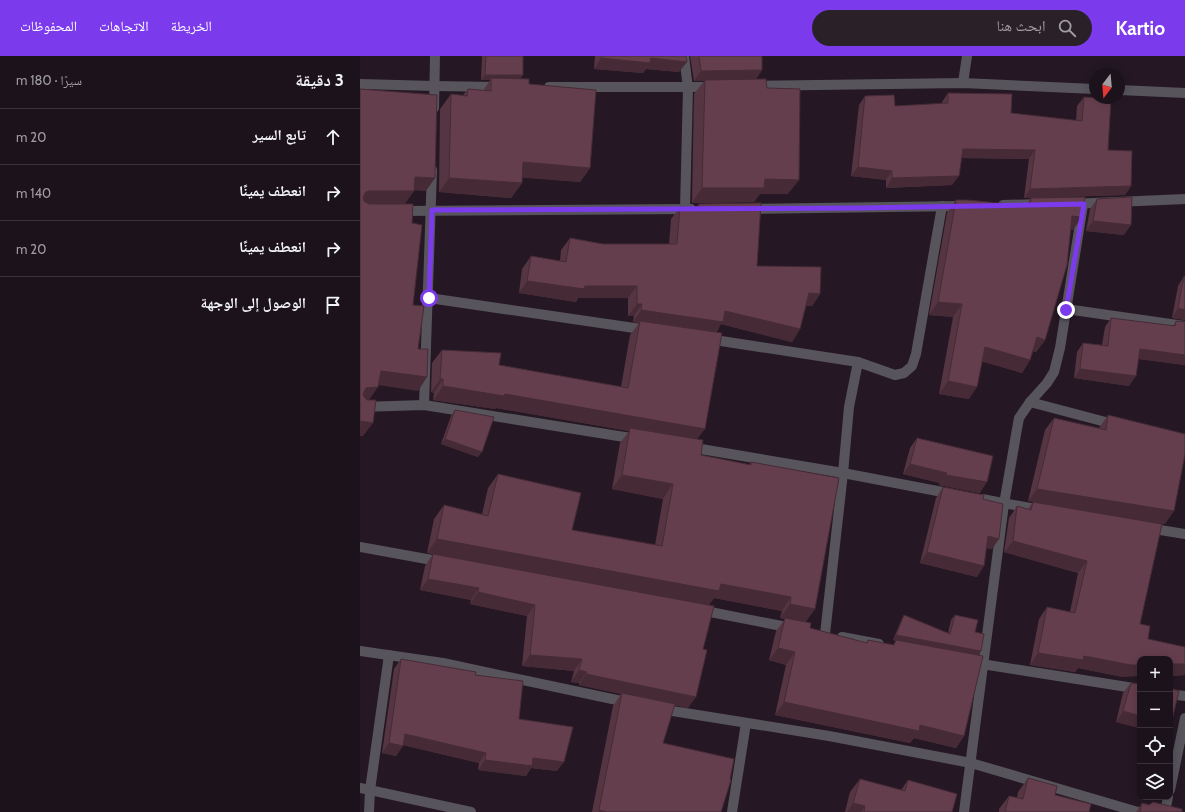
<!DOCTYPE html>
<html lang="ar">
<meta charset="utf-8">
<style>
body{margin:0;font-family:Cabin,"Noto Naskh Arabic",sans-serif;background:#292028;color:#f1f3f6;direction:rtl}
.controls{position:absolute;right:12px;bottom:12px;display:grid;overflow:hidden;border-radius:8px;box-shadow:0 2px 10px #0003}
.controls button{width:36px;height:36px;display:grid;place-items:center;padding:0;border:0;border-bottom:1px solid #3a323a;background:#1c121b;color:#f1f3f6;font:20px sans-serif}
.compass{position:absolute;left:729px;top:12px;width:36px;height:36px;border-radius:50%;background:#1c121b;box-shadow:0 2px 10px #0003;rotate:196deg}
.stop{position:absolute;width:12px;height:12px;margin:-9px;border:3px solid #7c3aed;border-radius:50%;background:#fff}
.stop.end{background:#7c3aed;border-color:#fff;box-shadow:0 1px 4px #0008}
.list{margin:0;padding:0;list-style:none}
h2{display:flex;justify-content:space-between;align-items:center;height:52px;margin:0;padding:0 16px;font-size:17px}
h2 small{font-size:13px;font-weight:400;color:#a09ea3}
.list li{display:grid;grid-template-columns:26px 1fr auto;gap:12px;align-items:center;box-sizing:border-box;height:56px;padding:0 16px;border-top:1px solid #3a323a}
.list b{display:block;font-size:15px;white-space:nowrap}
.list em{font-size:13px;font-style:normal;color:#a09ea3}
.icon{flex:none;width:22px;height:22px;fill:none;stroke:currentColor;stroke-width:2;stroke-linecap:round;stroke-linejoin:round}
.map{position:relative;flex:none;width:825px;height:756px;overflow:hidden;direction:ltr}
header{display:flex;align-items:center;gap:24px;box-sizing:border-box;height:56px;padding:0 20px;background:#7c3aed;color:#fff}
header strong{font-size:19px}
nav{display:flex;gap:22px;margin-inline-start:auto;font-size:14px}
.search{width:280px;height:36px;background:#292028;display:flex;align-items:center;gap:10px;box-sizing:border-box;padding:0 14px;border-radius:22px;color:#a09ea3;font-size:15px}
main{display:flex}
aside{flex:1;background:#1c121b}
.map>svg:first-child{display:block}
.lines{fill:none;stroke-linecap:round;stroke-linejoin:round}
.minor{stroke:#57545c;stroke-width:10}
.wall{fill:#563542}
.shaded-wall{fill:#462b36}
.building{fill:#643e4d;stroke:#462b36}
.route{stroke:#7c3aed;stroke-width:5}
</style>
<header>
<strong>Kartio</strong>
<div class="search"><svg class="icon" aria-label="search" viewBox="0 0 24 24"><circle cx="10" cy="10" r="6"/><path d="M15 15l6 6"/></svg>ابحث هنا</div>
<nav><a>الخريطة</a><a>الاتجاهات</a><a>المحفوظات</a></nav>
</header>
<main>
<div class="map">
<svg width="825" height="756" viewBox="0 0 825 756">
<rect width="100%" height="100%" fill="#251824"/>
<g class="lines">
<g class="minor">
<polyline points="324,0 328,32 325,153"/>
<polyline points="603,27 607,0"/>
<polyline points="0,28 74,30 139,31"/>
<polyline points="393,30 603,27 735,33"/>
<polyline points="189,31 353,31"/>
<polyline points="759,34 825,37"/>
<polyline points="74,52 75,0"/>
<polyline points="711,148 825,143"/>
<polyline points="643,149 679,148"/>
<polyline points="387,153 605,150"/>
<polyline points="39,155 331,153"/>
<polyline points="69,242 288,274"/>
<polyline points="706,253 825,270"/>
<polyline points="348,283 498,306"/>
<polyline points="670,346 757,369"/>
<polyline points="64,349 72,114"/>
<polyline points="0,351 64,349 277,383"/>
<polyline points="329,391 483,417 593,438"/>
<polyline points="622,443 681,454"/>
<polyline points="788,472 825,478"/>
<polyline points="0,491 83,506"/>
<polyline points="340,554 432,572"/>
<polyline points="465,578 483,417 489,351 498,306 535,319 544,317 552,310 556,298 582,150"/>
<polyline points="482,581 519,588"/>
<polyline points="0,595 83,607 271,647"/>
<polyline points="609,606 780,633"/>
<polyline points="810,638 825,640"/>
<polyline points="300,653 469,680 611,707 778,756"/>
<polyline points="0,732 111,756"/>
<polyline points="810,734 825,662"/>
<polyline points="9,756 10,734 29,599"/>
<polyline points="372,756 386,667"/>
<polyline points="604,756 644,448 657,373 659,362 670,346 687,327 694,316 700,292 723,149"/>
<polyline points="805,756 808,741"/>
</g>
</g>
<g class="wall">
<polygon points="122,0 163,0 163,19 160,22 169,28 230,112 220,126 162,121 162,127 151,142 79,136 80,53 91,38 103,39 108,33 123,35 130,24 121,24"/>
<polygon points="235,0 326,0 319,16 286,13 283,17 234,13"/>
<polygon points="330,0 402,0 402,14 396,23 407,32 428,138 400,138 394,146 332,147 334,38 344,25 334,25"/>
<polygon points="588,37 651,57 716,65 717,50 724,41 748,94 771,130 765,139 664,142 669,103 601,102 592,129 526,132 526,124 491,120 499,49 505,40 535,50 582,48 582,46"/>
<polygon points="671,142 713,174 711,173 685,284 676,296 673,295 670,304 662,317 622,305 609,343 579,338 593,261 569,259 587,157 596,144 666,150"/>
<polygon points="737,143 764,179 726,175 730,153"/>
<polygon points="339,148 397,210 460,238 452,250 446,250 440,273 432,286 361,268 356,277 337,383 341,399 389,409 391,406 455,553 445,566 450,572 506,587 508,584 533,589 536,585 533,584 541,565 544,559 588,577 591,564 595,559 615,576 618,599 604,680 596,692 554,682 550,687 415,659 426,609 409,604 416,575 425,563 420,562 422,555 354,542 349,549 67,497 74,463 84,449 122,458 128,432 138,418 212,474 295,489 303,443 252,433 260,387 269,375 136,352 135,353 73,344 74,337 71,336 72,307 82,294 139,309 261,331 270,279 279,267 273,266 274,260 268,260 268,242 218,242 216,246 159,237 162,213 171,200 200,205 201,194 210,182 243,188 309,188 311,163 320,151 335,152"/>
<polygon points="824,220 825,221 825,264 812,262 818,230"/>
<polygon points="751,262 813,270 816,265 825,266 825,309 778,303 769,330 714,322 717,296 723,287 742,289 745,271"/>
<polygon points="95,354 118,401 81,388 91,360"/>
<polygon points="748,359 805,468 668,445 685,374 694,362 739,372"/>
<polygon points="557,382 620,437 579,429 580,427 543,418 550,392"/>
<polygon points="583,431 623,443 632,493 626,492 617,521 560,507 576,442"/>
<polygon points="673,446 802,468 780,568 788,583 825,591 825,619 810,620 810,603 763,621 718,612 715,616 670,609 679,563 687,551 710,556 718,517 644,496 649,462 657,450 668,453"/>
<polygon points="73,498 354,550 328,652 315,649 303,687 361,756 232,756 253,650 261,638 219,629 219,627 211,626 214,615 162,610 167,560 110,548 111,544 60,534 65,510"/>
<polygon points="41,603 115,619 159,663 197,715 171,712 166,720 118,714 119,707 43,689 36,700 22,697 34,613"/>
<polygon points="771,627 780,628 780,672 756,666 763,637"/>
<polygon points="668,722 695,739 729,756 639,756 639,753 649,740 657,742 658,736"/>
<polygon points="500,723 541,734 548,724 592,756 485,756 490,736"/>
<polygon points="782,747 822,756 776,756"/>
</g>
<g class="shaded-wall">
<polygon points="241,2 291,2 327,6 319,16 286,13 283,17 234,13"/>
<polygon points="402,14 395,24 345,24 344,25 334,25 341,15"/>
<polygon points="125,19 163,19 159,24 131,22 130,24 121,24"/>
<polygon points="603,93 675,94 669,103 596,102"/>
<polygon points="163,106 230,112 220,126 153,121"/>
<polygon points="498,111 532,115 526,124 491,120"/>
<polygon points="599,120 592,129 526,132 532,122"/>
<polygon points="55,121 75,122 66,135 46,134"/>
<polygon points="89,122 162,127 151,142 79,136"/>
<polygon points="405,123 439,124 428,138 400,138 394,146 332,147 342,132"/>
<polygon points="771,130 765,139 664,142 670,133"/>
<polygon points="9,135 54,135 45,148 0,148 0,144 6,136"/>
<polygon points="712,160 722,161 713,174 703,173"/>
<polygon points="733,165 771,169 764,179 726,175"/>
<polygon points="167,225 225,230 277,230 268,242 218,242 216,246 159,237"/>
<polygon points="449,237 460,238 452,250 440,250"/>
<polygon points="578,246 602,248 593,261 569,259"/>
<polygon points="277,248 282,248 274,260 268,260"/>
<polygon points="818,252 825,254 825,264 812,262"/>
<polygon points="281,254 365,255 440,273 432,286 361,268 354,278 280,265 279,267 273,266"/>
<polygon points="677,281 685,284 676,296 668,294"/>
<polygon points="625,291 670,304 662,317 616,304"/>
<polygon points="780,293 825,299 825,309 773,302"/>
<polygon points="720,313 776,320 769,330 714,322"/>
<polygon points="21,315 67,321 58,335 11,328"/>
<polygon points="80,323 83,323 74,337 71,336"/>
<polygon points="588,325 617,331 609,343 579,338"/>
<polygon points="83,330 145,338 345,373 335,386 270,372 269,375 136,352 135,353 73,344"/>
<polygon points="18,331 9,344 0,345 0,341 6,332"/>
<polygon points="0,365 13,367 3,380 0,380"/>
<polygon points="85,383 122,396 118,401 81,388"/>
<polygon points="550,408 587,417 580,427 543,418"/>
<polygon points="262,419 313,428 303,443 252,433"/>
<polygon points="586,419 627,426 620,437 579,429"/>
<polygon points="677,433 814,455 805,468 668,445"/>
<polygon points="628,480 639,483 632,493 621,490"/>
<polygon points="77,483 361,528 431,541 422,555 354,542 349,549 67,497"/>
<polygon points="653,485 727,505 718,517 644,496"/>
<polygon points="567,496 624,510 617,521 560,507"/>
<polygon points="68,523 119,532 111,544 60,534"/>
<polygon points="118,536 175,549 167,560 110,548"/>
<polygon points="430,548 455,553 445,567 420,562"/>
<polygon points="536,579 621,595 618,600 533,584"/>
<polygon points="418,592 435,596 426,609 409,604"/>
<polygon points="678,597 724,600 780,609 780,620 763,621 718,612 715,616 670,609"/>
<polygon points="170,599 222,603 214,615 162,610"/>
<polygon points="810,608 825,608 825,619 810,620"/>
<polygon points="219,614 227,616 219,627 211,626"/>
<polygon points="226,618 336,641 328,652 262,638 262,637 261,638 219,629"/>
<polygon points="424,646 560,669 604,680 596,692 554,682 550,687 415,659"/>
<polygon points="763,655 780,660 780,672 756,666"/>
<polygon points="45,678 126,697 119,707 38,688"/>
<polygon points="29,687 43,690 36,700 22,697"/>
<polygon points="173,702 204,706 197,715 171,712 166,720 118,714 125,704"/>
<polygon points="493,747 505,750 501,756 487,756"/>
<polygon points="239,754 247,756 238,756"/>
</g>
<g class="building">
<polygon points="126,0 163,0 163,19 125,19"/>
<polygon points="242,0 326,0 327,6 291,2 290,7 241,2"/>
<polygon points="339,0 402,0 402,14 341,15"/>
<polygon points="131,22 169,23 169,28 236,34 230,112 163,106 162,127 89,122 91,38 107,40 108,33 131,35"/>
<polygon points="406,23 407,32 440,33 439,124 405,123 404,132 342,132 345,24"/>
<polygon points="0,33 77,39 75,122 55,121 54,135 9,135 6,136 3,141 4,145 9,148 53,148 52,167 62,169 53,249 64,250 58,293 68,293 67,321 21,315 18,331 6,332 3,338 4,341 7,344 16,344 13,367 0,365"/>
<polygon points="588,37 652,38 651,57 722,65 724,41 751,43 748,94 772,95 771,130 670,133 675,94 603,93 599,120 532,122 532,115 498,111 505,40 534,39 535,50 588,47"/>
<polygon points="725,141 722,161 712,160 707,209 685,284 677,281 670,304 625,291 617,331 588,325 602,248 578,246 596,144 607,144 670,150 671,142"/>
<polygon points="772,141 771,169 733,165 737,143"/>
<polygon points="401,147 397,210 461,211 460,238 449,237 440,273 365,255 363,266 281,254 282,248 277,248 277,230 225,230 224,233 167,225 171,200 206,206 210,182 243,188 317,188 320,151 338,152 339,148"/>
<polygon points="824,220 825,221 825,254 818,252"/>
<polygon points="751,262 815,270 816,265 825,266 825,299 780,293 776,320 720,313 723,287 748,290"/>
<polygon points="280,265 362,277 345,373 145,338 144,340 83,330 83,323 80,323 82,294 141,297 139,309 268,332"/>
<polygon points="95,354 134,361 122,396 85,383"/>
<polygon points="748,359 825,378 825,398 814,455 677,433 694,362 746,374"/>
<polygon points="270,372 343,384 341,399 391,409 391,406 479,422 455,553 430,548 431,541 361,528 359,535 77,483 84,449 128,460 138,418 221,437 212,474 302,490 313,428 262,419"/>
<polygon points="557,382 633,400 627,426 586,419 587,417 550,408"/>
<polygon points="583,431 624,439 623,443 643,448 639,483 628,480 624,510 567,496"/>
<polygon points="673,446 802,468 780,568 790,570 788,583 825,591 825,608 810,608 810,603 780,603 780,609 771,609 724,600 723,604 678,597 687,551 715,557 727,505 653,485 657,450 671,454"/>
<polygon points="73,498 354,550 343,593 347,594 336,641 226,618 227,616 219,614 222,603 170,599 175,549 118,536 119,532 68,523"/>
<polygon points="544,559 590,578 595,559 618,564 615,576 624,578 621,595 536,579"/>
<polygon points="425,562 451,567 450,572 507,587 508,584 534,589 536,584 623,600 604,680 560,669 559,675 424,646 435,596 418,592"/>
<polygon points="41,603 116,616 115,619 163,625 159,663 213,671 204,706 173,702 172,710 125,704 126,697 45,678 43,690 29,687"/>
<polygon points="771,627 780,628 780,660 763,655"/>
<polygon points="810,627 811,628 813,633 819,635 811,668 810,668"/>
<polygon points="262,637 315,648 303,687 374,703 370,723 371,724 361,756 247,756 239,754"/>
<polygon points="668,722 697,730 695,739 731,748 729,756 645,756 649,740 663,743"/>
<polygon points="500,723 545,735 548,724 597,738 592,756 504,756 505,750 493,747"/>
<polygon points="793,746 822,753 822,756 780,756 782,747 789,749"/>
</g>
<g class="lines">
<polyline class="route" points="69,242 72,154 499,152 724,148 706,254"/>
</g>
</svg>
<div class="controls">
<button>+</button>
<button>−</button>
<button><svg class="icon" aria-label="locate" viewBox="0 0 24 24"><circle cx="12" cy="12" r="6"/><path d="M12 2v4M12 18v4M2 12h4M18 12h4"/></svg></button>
<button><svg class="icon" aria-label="layers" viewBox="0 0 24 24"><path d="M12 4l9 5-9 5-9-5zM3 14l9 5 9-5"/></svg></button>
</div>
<svg class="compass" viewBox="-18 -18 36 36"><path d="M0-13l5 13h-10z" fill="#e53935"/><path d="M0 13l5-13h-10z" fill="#a09ea3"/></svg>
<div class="stop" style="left:69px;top:242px"></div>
<div class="stop end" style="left:706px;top:254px"></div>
</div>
<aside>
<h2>3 دقيقة<small>سيرًا · 180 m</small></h2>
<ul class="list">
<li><svg class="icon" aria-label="ahead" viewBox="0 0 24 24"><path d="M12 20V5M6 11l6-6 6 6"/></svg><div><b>تابع السير</b></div><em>20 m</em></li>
<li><svg class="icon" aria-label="right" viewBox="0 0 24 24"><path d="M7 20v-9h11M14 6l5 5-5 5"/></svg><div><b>انعطف يمينًا</b></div><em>140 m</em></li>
<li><svg class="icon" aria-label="right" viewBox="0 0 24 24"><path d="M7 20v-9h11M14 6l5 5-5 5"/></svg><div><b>انعطف يمينًا</b></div><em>20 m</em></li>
<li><svg class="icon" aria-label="arrive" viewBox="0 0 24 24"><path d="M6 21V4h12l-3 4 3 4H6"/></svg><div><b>الوصول إلى الوجهة</b></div></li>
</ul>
</aside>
</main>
